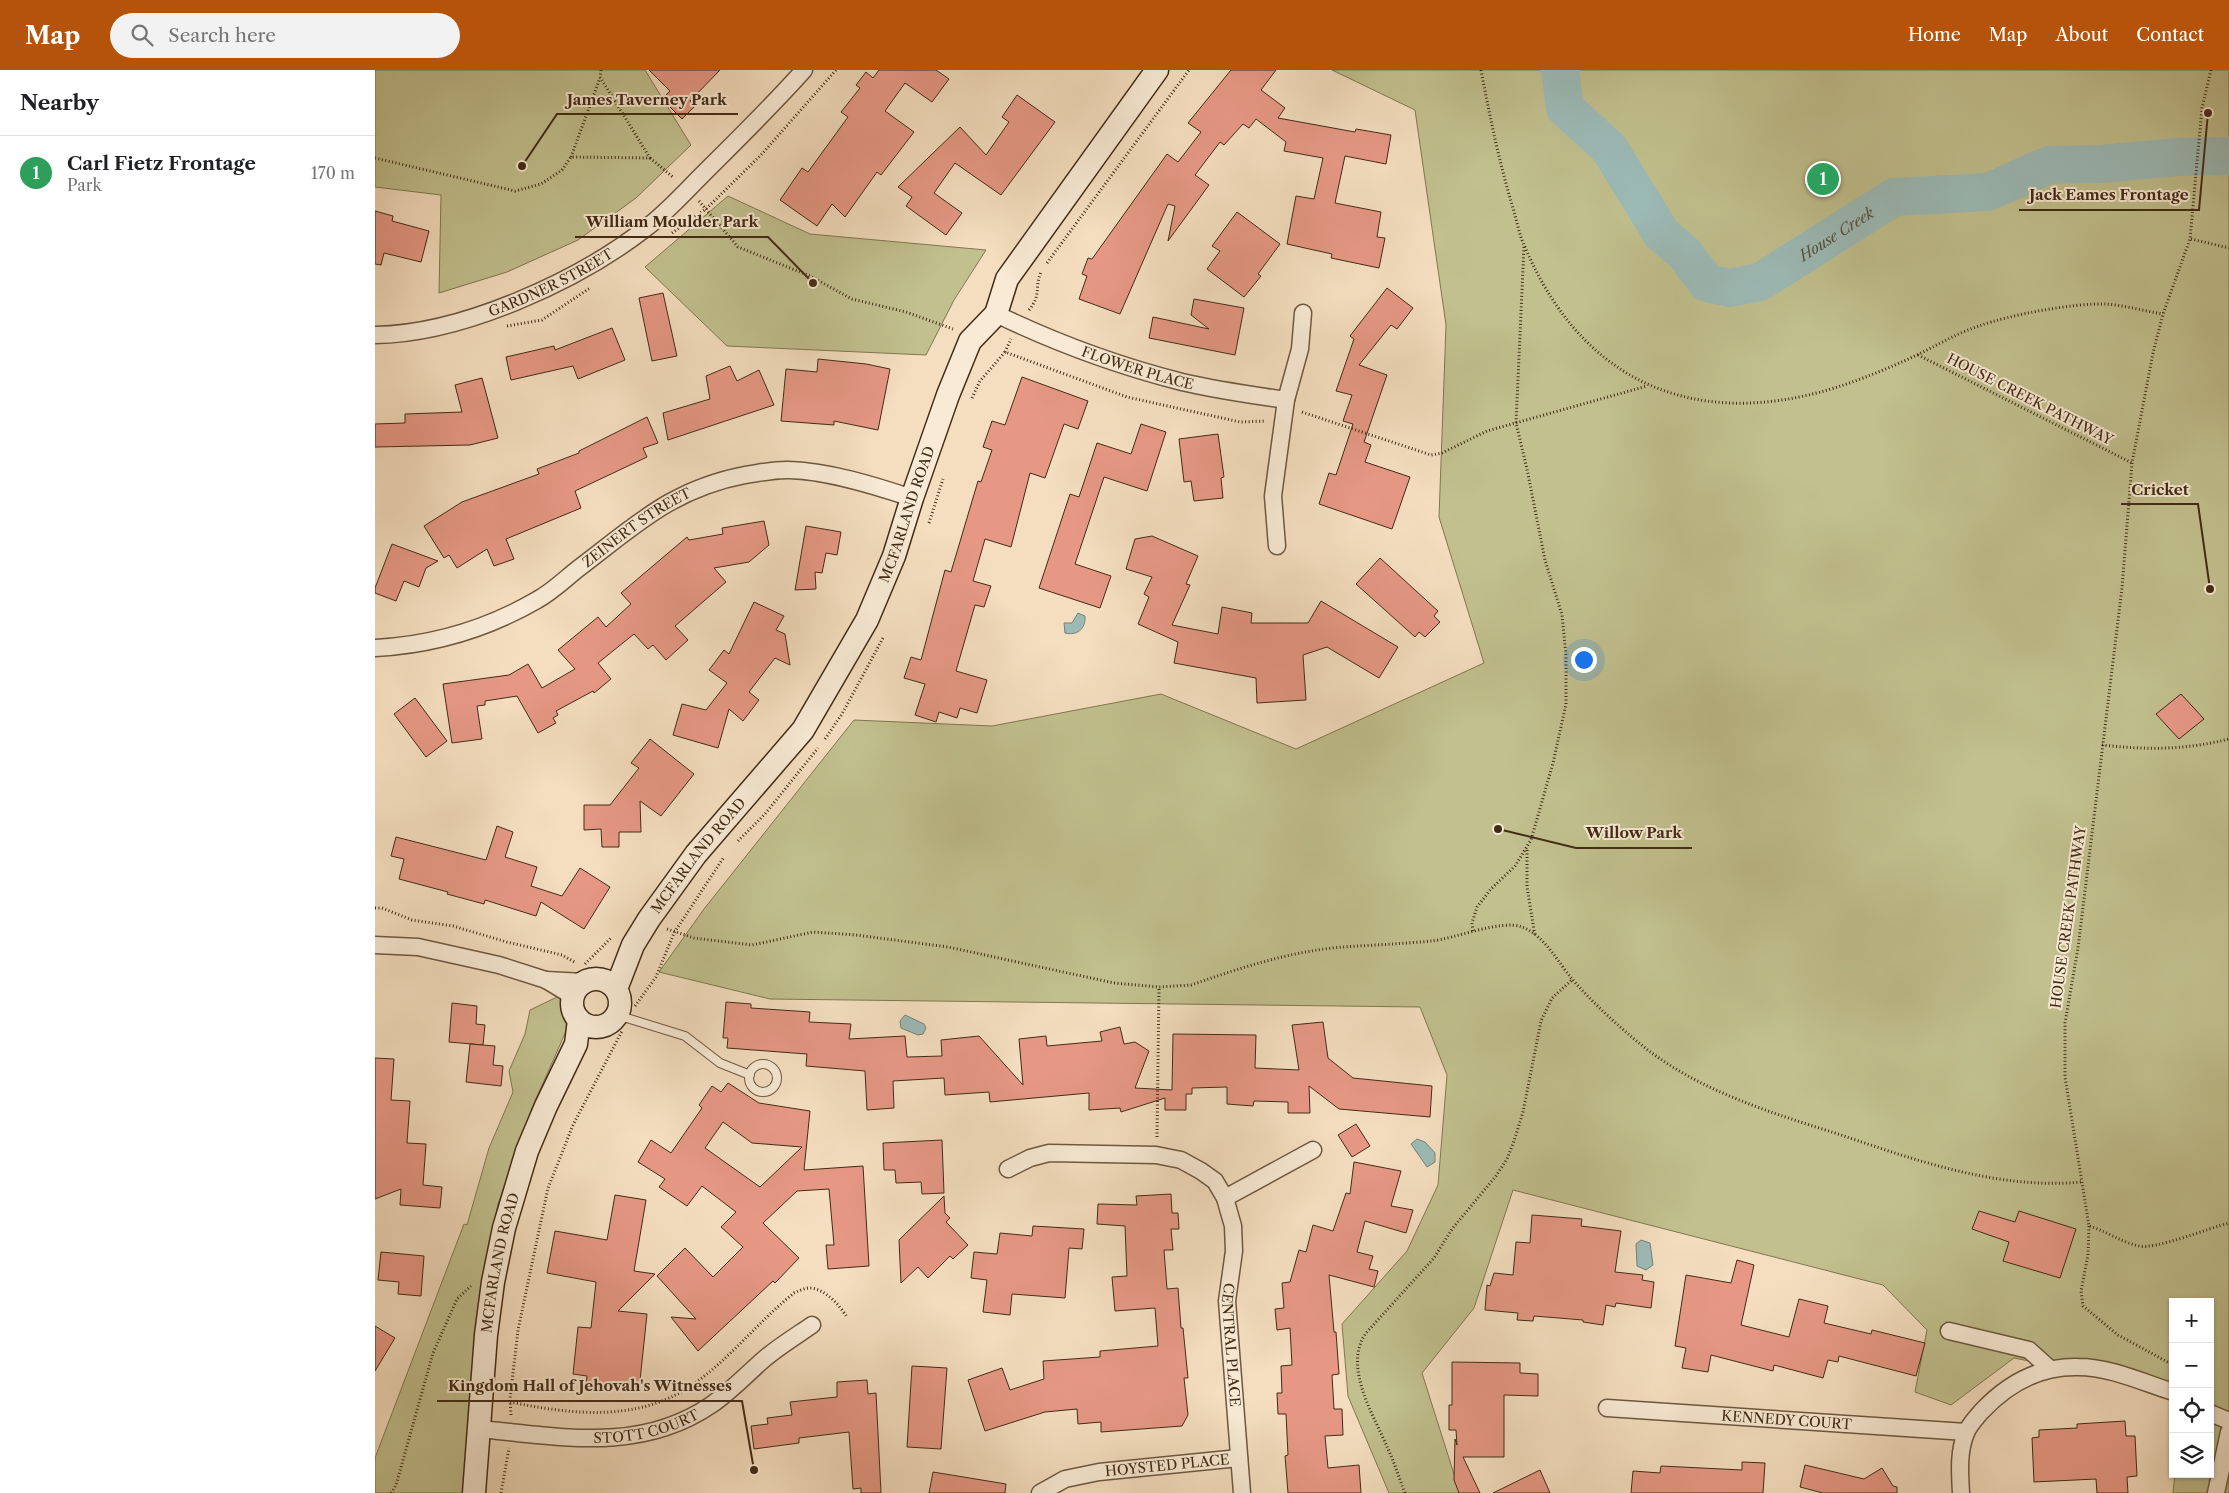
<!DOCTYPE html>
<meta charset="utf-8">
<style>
body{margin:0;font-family:"Libre Caslon Text",serif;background:#f2f2f2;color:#202124}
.controls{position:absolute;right:15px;bottom:15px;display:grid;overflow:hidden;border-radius:0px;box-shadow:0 1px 4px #0004}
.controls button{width:45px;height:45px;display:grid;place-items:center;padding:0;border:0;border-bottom:1px solid #e0e0e0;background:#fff;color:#202124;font:25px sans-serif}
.you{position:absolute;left:1208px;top:589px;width:18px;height:18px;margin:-12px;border:4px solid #fff;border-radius:50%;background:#1a73e8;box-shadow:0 0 0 8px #1a73e833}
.badge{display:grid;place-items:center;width:32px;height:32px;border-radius:50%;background:#b45309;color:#fff;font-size:16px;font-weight:700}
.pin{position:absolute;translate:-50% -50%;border:2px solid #fff;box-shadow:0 1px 5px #0006}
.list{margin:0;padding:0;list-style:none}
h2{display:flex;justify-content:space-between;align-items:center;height:65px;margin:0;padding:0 20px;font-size:21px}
h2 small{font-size:16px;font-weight:400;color:#757577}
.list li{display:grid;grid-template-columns:32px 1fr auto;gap:15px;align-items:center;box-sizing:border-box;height:75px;padding:0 20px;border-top:1px solid #e0e0e0}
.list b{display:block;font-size:19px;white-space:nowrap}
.list p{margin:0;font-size:16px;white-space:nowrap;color:#757577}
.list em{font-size:16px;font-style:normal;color:#757577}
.icon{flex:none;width:28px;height:28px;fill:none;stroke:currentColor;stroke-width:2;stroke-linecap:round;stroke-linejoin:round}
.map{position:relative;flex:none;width:1854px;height:1423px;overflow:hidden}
header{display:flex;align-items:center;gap:30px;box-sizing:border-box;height:70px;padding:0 25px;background:#b45309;color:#fff}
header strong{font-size:24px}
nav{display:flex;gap:28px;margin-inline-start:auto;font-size:18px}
.search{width:350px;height:45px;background:#f2f2f2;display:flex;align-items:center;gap:12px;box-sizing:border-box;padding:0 18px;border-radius:28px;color:#757577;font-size:19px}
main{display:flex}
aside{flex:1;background:#fff}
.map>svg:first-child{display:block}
.green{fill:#c1c08e;stroke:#827652}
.water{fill:#9cbbb7;stroke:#788176}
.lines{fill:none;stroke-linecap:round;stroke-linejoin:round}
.river{stroke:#9cbbb7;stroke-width:38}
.building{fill:#e69885;stroke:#422b15;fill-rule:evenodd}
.lane-casing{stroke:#6e5840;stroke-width:10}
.street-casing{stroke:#6e5840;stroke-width:19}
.secondary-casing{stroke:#422b15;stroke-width:25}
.path{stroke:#422b15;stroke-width:3;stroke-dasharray:1 2.5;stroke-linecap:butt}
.lane{stroke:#f8ead5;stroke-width:8}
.street{stroke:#f8ead5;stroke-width:16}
.secondary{stroke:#f8ead5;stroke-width:22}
.labels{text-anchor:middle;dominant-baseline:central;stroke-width:4;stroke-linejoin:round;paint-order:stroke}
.street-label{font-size:14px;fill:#422b15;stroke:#f8ead5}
.water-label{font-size:15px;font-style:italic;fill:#584f3e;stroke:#f8ead5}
.leader{fill:none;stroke:#422b15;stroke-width:2}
.callout-dot{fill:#422b15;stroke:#f8ead5;stroke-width:2}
.callout-label{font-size:15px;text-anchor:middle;font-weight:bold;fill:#422b15;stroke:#f8ead5;stroke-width:4;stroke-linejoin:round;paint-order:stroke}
</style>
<header>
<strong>Map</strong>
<div class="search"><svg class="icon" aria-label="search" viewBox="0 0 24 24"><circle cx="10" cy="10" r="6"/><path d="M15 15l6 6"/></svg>Search here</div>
<nav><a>Home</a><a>Map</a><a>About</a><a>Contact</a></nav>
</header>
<main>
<aside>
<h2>Nearby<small></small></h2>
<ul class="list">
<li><span class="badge" style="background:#2e9e5b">1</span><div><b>Carl Fietz Frontage</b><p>Park</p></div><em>170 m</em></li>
</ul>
</aside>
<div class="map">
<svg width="1854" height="1423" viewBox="0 0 1854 1423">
<rect width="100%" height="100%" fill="#f4debf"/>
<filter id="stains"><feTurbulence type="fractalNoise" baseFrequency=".004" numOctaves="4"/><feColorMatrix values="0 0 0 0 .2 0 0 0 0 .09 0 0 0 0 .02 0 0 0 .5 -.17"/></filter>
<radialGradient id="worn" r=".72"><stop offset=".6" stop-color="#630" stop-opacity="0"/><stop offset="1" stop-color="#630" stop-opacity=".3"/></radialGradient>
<g class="green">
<polygon points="0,0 270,0 316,75 261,128 203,170 132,202 64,223 66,125 0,117"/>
<polygon points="957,0 1854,0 1854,1423 1798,1423 1800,1404 1835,1404 1835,1232 1798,1232 1798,1320 1639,1288 1576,1335 1540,1322 1552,1260 1508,1215 1138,1120 1099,1238 1047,1303 1085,1423 1014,1423 973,1326 967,1254 1032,1181 1063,1115 1072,1005 1045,937 395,929 284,902 329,839 479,650 617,656 786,624 921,679 1109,593 1064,447 1071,255 1040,40"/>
<polygon points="353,126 435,164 611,180 579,230 551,285 352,276 270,197"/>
<polygon points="182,927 191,932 196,950 157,1038 123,1134 107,1212 88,1423 0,1423 0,1388 89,1154 92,1155 114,1078 138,1022 134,1001 150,964 155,940"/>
</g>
<g class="water">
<path d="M703 543 710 546C711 559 702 566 690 563L689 553H697Z"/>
<polygon points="530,945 549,954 551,958 548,964 543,965 526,958 525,951"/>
<polygon points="1042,1069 1050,1072 1060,1083 1060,1092 1052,1097 1036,1074"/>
<polygon points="1266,1170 1275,1173 1278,1195 1271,1200 1262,1196 1261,1174"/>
</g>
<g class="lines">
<path class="river" id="s1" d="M1185 0 1190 38 1234 78 1286 163 1310 184 1332 213 1354 218 1385 212 1519 127 1613 122 1674 95 1727 94 1803 87 1854 86"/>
</g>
<g class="building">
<polygon points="274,0 345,0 315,31 320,36 307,49 287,29 295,21"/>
<polygon points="504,0 561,0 574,9 557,32 530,13 510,41 539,62 506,105 502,102 470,147 457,134 442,156 405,130 427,98 433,102 473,47 466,42 485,18 481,15 491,2 498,8"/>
<polygon points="856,0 901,0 886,20 910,38 903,48 980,62 981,59 1016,65 1011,94 970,86 960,133 1006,142 1002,167 1010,168 1004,198 956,188 957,184 912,174 921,126 939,129 948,88 909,81 911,72 881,49 874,58 868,54 849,75 845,72 820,105 834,115 793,171 800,136 793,134 745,244 704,229 712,206 707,204 713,188 717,189 792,84 803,92 826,62 813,53"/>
<polygon points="642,25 680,52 626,125 580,93 559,123 587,143 571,165 531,136 537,127 523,117 585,57 611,85 634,52 627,47"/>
<polygon points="0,141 18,146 17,151 54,161 46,192 9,183 6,195 0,194"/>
<polygon points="862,142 905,174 883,204 886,206 869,227 832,199 845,181 837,176"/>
<polygon points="1012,218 1038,238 1022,259 1016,255 984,295 1012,305 989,372 996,375 990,392 1035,407 1017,459 944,434 954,403 961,405 978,354 968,351 977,325 961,321 979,269 975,266"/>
<polygon points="288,223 302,286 277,291 264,228"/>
<polygon points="819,229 869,238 860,285 774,268 778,247 834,259 816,245"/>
<polygon points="237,258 250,290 203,309 198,296 136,310 131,287 179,276 180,280"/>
<polygon points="443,289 491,294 515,299 503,360 459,351 459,355 406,351 411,299 442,302"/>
<polygon points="355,296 362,311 384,300 399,335 293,370 288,343 335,329 331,306"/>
<polygon points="647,307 713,331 703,359 689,354 670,408 655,403 636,477 610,469 598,511 616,516 609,537 600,535 581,601 612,610 602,643 585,638 582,648 564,642 561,652 540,645 550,614 529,608 536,587 546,590 570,500 576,502 603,411 606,412 617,380 608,377 617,351 630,355"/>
<polygon points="107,308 123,368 95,375 0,377 0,354 30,353 30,344 87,342 80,315"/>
<polygon points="272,347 283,373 268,378 272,387 200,421 206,438 131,469 139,489 119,496 112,479 82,498 74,485 69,488 49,456 87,432 164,404 162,399 204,383 204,381"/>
<polygon points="766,354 791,362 772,421 729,407 700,494 736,506 725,538 664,518 695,424 704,427 722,373 756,384"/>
<polygon points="843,364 849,407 846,408 848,428 819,431 816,411 809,412 804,369"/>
<polygon points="389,451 394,475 374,492 339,498 351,512 300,556 313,570 291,590 278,575 273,579 259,564 223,593 236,609 219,623 218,621 181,641 183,645 178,648 181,653 163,663 142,626 110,631 110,635 102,636 107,669 77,673 68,614 134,605 153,594 167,618 200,599 183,580 223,547 231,557 256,534 246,523 312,467 314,470 348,464 347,458"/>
<polygon points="431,456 466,462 462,485 451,483 447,503 440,502 441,519 420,520"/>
<polygon points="777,466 823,486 811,514 815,515 797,555 843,564 847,537 877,543 876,553 933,553 946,531 1023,577 1004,608 952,577 928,585 931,630 882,633 881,608 799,593 803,572 763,554 774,527 769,524 777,507 751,499 760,469"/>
<polygon points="17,474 63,491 51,498 44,517 29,511 21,531 0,523 0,518"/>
<polygon points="1005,488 1063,541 1059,546 1065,552 1050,567 1044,562 1040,567 981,514"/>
<polygon points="379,532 409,546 401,560 410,564 415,595 400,588 374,622 384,630 368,651 354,639 343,678 298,665 307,634 331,640 352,613 334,600 349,580 354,584"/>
<polygon points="1806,624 1829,649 1804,669 1781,644"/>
<polygon points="40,628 72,671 51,687 19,644"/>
<polygon points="275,669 319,704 286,746 265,731 266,762 244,762 244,777 227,777 226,759 209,760 209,735 235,735 264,698 256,693"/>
<polygon points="122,756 138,762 130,787 162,797 156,816 187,826 205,798 235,817 209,859 166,832 161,846 110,830 109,834 72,824 73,822 24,809 29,789 16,786 21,767 111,790"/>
<polygon points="351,932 376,934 376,938 435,942 434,952 476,954 474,969 530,966 532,987 567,986 566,970 604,966 648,1015 644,969 671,966 672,976 727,971 725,962 745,957 749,974 760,972 774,981 760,1018 797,1020 798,964 881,965 880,998 924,1000 917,955 948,952 953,988 978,1008 1057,1016 1055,1047 964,1039 934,1016 935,1043 913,1043 913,1032 879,1031 878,1036 852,1034 852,1017 817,1018 817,1024 811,1024 811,1040 790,1040 790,1028 746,1042 745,1038 714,1040 714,1023 615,1032 614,1022 570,1025 569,1008 518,1011 519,1038 492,1040 490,1001 431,996 432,984 352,978 353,968 348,968"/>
<polygon points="77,933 102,936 101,954 110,955 108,975 74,972"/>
<polygon points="95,974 120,976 118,995 128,996 126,1016 91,1012"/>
<polygon points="0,988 19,989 16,1030 35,1031 32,1073 51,1074 48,1115 67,1117 65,1138 25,1135 26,1119 0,1129"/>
<path d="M353 1013 384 1033 435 1041 429 1100 488 1096 494 1196 453 1199 451 1175H459L454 1119 422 1121 388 1153 424 1188 400 1213 398 1211 323 1281 296 1247 321 1249 282 1206 310 1178 338 1207 368 1177 346 1157 361 1142 327 1116 312 1136 284 1117 290 1109 263 1092 276 1070 296 1083 327 1038 324 1035 337 1016 346 1022ZM348 1052 377 1073 427 1077 385 1117 330 1078Z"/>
<polygon points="981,1054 995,1076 977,1087 963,1065"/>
<polygon points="567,1070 569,1123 547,1124 546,1112 521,1113 520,1100 509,1100 508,1073"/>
<polygon points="979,1092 1026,1101 1016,1136 1038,1140 1031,1163 990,1151 982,1182 998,1186 994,1199 1003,1201 999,1217 954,1205 959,1262 961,1262 964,1304 957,1305 959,1339 967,1339 968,1365 950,1366 953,1398 984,1395 986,1423 913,1423 910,1386 913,1385 911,1344 903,1344 902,1323 907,1323 906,1296 917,1295 915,1258 902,1260 900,1239 909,1238 907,1213 915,1212 924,1180 931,1182 938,1155 958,1161 971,1123 975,1124"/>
<polygon points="796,1124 797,1143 803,1143 804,1159 796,1159 798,1180 789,1180 792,1219 803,1218 806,1258 808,1258 813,1308 809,1308 813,1345 807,1356 726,1362 726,1352 703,1354 702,1339 670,1342 610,1361 593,1310 627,1298 635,1320 669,1309 668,1291 725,1287 725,1281 783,1276 780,1238 740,1241 737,1207 752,1206 750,1156 722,1154 723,1134 762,1135 761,1126"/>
<polygon points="240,1125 271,1130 259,1201 280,1204 243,1241 272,1244 264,1320 211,1315 212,1306 198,1304 203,1257 216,1258 221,1212 172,1203 180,1161 232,1170"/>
<polygon points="569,1126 570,1143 575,1148 571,1152 593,1175 578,1189 575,1186 553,1208 543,1197 526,1213 524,1170"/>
<polygon points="1604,1141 1640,1152 1644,1141 1701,1159 1685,1208 1628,1191 1634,1172 1597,1159"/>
<polygon points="1157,1145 1207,1149 1206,1156 1246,1161 1240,1202 1268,1205 1267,1210 1279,1212 1276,1238 1241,1233 1240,1237 1231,1235 1228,1255 1208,1252 1208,1250 1159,1246 1158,1251 1142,1250 1143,1243 1110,1240 1112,1215 1115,1216 1119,1203 1138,1205 1141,1172 1155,1173"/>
<polygon points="658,1156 709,1159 707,1179 694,1178 690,1228 637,1224 635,1245 608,1242 612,1210 596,1208 599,1182 622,1184 625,1163 657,1166"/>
<polygon points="6,1182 49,1186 46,1226 23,1224 24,1212 3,1210"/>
<polygon points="1362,1190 1379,1195 1366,1255 1414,1267 1424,1229 1453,1236 1449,1253 1496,1264 1497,1260 1550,1273 1541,1306 1464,1286 1463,1292 1453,1290 1448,1308 1399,1295 1398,1301 1336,1285 1333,1302 1307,1298 1311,1278 1300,1276 1311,1205 1356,1213"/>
<polygon points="0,1256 20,1268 0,1301"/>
<polygon points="1077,1292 1145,1293 1145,1303 1163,1304 1163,1326 1129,1325 1129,1387 1088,1387 1105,1423 1084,1423 1079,1410 1080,1369 1082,1375 1081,1360 1074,1360 1074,1335 1077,1335"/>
<polygon points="537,1296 572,1298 566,1379 532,1377"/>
<polygon points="492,1310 493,1324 501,1323 506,1423 486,1423 486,1418 478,1419 474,1362 424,1368 424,1373 379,1379 376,1356 393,1354 392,1348 417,1345 415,1332 462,1327 462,1312"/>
<polygon points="1750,1351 1751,1366 1760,1366 1762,1406 1752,1407 1753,1423 1722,1423 1721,1409 1659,1412 1657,1368 1664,1367 1664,1360 1702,1358 1702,1354"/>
<polygon points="1367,1392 1390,1393 1388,1423 1256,1423 1258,1401 1285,1403 1286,1396 1367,1400"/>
<polygon points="1430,1395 1489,1409 1507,1398 1518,1416 1522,1417 1522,1423 1448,1423 1425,1417"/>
<polygon points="1165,1400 1175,1423 1118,1423"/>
<polygon points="558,1402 631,1414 630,1423 554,1423"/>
</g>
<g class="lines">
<defs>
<g id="lane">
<polyline points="242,945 310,966 345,993 375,1005"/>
<circle cx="388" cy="1008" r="14"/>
</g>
<g id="street">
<path id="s2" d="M621 244C679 272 744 296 807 312 841 320 876 325 911 330"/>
<path id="s3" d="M0 265C87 264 203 211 271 158 291 143 308 124 326 106 361 71 396 37 429 0"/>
<polyline points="902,476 898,426 911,330 925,279 928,243"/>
<path id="s4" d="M0 578C57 575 112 559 162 530 177 522 190 509 204 498 261 455 297 419 370 405 385 403 400 399 415 400 453 401 501 416 537 428"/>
<polyline points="0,875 43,877 124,895 171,910 209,912"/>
<polyline points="171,910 191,922 197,929"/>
<path id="s5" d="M633 1099 655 1088 674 1083 781 1085 806 1090 826 1101 840 1111 850 1128 858 1156 859 1181 852 1231 867 1423"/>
<polyline points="850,1128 938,1080"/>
<polyline points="1574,1261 1654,1280 1675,1299"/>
<path id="s6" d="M1232 1338 1591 1362"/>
<polyline points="1835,1343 1854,1351"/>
<path id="s7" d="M104 1359C184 1366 264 1384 336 1335 355 1322 371 1305 388 1290 403 1277 421 1266 437 1255"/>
<path id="s8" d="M665 1423 690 1409 724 1402 864 1388"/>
<path d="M1586 1423C1585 1404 1583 1382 1591 1363 1594 1355 1601 1348 1606 1342 1632 1314 1664 1296 1703 1297 1735 1297 1767 1312 1798 1322"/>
<polyline points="1841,1423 1854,1362"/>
</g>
<g id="secondary">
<circle cx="221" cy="933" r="24"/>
<path id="s9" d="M241 919 258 875 274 849 321 784 428 660 492 550 519 486 537 428 573 325 595 271 621 244 632 209 782 0"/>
<path id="s10" d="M99 1423 111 1265 118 1212 129 1158 152 1081 171 1036 201 974 204 950"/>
</g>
</defs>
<use href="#lane" class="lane-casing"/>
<use href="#street" class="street-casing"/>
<use href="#secondary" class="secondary-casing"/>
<g class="path">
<path d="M1106 0C1115 47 1124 92 1138 138 1142 151 1144 165 1150 177 1213 327 1341 365 1488 308 1509 300 1530 291 1550 281 1568 272 1585 262 1604 256 1634 245 1698 233 1730 234 1749 235 1769 241 1788 244"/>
<path d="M1836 0 1827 38 1815 169 1788 244 1778 283 1757 393 1747 518 1703 878 1690 953V1007L1714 1156C1731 1161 1746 1172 1764 1176 1780 1180 1834 1158 1854 1153"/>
<polyline points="196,87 225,8"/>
<polyline points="0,88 140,121 166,114 187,100 196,87 275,88 225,7 226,0"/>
<polyline points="275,88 299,108"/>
<polyline points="324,131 363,177 435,206 477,229 531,242 578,259"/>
<polyline points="297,163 331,139 386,85 461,0"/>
<polyline points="1816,169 1854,178"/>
<polyline points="672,193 814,0"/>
<path d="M654 240C667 224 659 218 666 202"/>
<polyline points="132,256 167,250 215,218"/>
<polyline points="630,282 636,269"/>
<polyline points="1543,285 1757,393"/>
<polyline points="597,328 605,311 630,282 752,327 865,352 891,351"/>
<polyline points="927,342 1056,385 1067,383 1112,361 1272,316"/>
<polyline points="554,453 568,409"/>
<polyline points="450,669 467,644 508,568"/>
<path d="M1727 675C1771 680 1811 680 1854 669"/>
<polyline points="363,771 390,744 443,678"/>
<polyline points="1152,780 1152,817 1160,866"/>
<polyline points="0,838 7,838 37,850 78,856 132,872 187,885 201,893"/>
<path d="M292 859 319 868 377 875 438 862 481 865 573 877 739 913 784 917 816 915C865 898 916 881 968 877 997 875 1026 874 1056 871 1079 869 1126 849 1147 857 1169 865 1183 892 1197 909 1217 932 1241 954 1264 973 1321 1020 1394 1042 1463 1064 1540 1090 1623 1120 1706 1112"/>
<polyline points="1098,861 1097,853 1102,837 1116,819 1140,796 1156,770 1178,693 1191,634 1191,585 1187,545 1170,490 1152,399 1141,353 1149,176"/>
<polyline points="210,894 237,867"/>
<polyline points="260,936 281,907 299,863 349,787"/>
<polyline points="782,1067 784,917"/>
<polyline points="1714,1156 1713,1185 1706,1221 1708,1236 1743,1265 1798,1295"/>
<path d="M135 1332C200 1345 267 1353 323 1311 358 1285 385 1250 419 1223 424 1221 429 1218 434 1218 450 1218 465 1236 472 1247"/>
<polyline points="136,1345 135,1329 143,1260 173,1118 198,1055 247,961"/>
<polyline points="16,1423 21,1415 58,1283 82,1229 96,1216"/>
<polyline points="126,1423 134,1378"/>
<path d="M1030 1423C1024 1408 1020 1394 1013 1379 1000 1347 967 1297 991 1263L1059 1188 1077 1159 1121 1106 1132 1089 1139 1071 1148 1042 1166 951 1177 928 1198 909"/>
</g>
<use href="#lane" class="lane"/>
<use href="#street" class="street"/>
<use href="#secondary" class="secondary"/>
</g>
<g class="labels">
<g class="street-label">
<text stroke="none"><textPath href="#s3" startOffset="185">GARDNER STREET</textPath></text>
<text stroke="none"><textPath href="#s2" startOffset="152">FLOWER PLACE</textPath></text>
<text transform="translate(1655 329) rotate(27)">HOUSE CREEK PATHWAY</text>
<text stroke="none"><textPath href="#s9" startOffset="562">MCFARLAND ROAD</textPath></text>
<text stroke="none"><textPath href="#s4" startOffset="294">ZEINERT STREET</textPath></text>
<text stroke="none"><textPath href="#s9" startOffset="158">MCFARLAND ROAD</textPath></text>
<text transform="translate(1693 847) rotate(-82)">HOUSE CREEK PATHWAY</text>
<text stroke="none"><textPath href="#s10" startOffset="232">MCFARLAND ROAD</textPath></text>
<text stroke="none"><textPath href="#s5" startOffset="385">CENTRAL PLACE</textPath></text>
<text stroke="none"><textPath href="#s6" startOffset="180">KENNEDY COURT</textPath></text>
<text stroke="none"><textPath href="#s7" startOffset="169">STOTT COURT</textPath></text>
<text stroke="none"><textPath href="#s8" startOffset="132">HOYSTED PLACE</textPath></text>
</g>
<g class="water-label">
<text stroke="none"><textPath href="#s1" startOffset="410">House Creek</textPath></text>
</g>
</g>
<path class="leader" d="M147 96L182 44H363M1833 43L1824 140H1644M438 213L393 167H200M1835 519L1823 434H1746M1123 759L1201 778H1317M379 1400L367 1331H62"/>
<g class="callout-dot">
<circle cx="147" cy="96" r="5"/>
<circle cx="1833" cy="43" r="5"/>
<circle cx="438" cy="213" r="5"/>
<circle cx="1835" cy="519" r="5"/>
<circle cx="1123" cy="759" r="5"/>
<circle cx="379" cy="1400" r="5"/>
</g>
<g class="callout-label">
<text x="272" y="35">James Taverney Park</text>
<text x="1734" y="130">Jack Eames Frontage</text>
<text x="297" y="157">William Moulder Park</text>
<text x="1785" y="425">Cricket</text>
<text x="1259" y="768">Willow Park</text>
<text x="215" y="1321">Kingdom Hall of Jehovah's Witnesses</text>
</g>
<rect width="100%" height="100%" filter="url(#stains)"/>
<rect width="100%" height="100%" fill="url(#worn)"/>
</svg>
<div class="controls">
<button>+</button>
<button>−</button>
<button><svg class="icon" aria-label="locate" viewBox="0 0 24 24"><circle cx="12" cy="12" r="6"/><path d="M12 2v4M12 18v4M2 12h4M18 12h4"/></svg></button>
<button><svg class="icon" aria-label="layers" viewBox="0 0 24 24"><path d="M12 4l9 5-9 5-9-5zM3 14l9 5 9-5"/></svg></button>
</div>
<div class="you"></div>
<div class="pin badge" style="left:1448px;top:109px;background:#2e9e5b">1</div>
</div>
</main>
